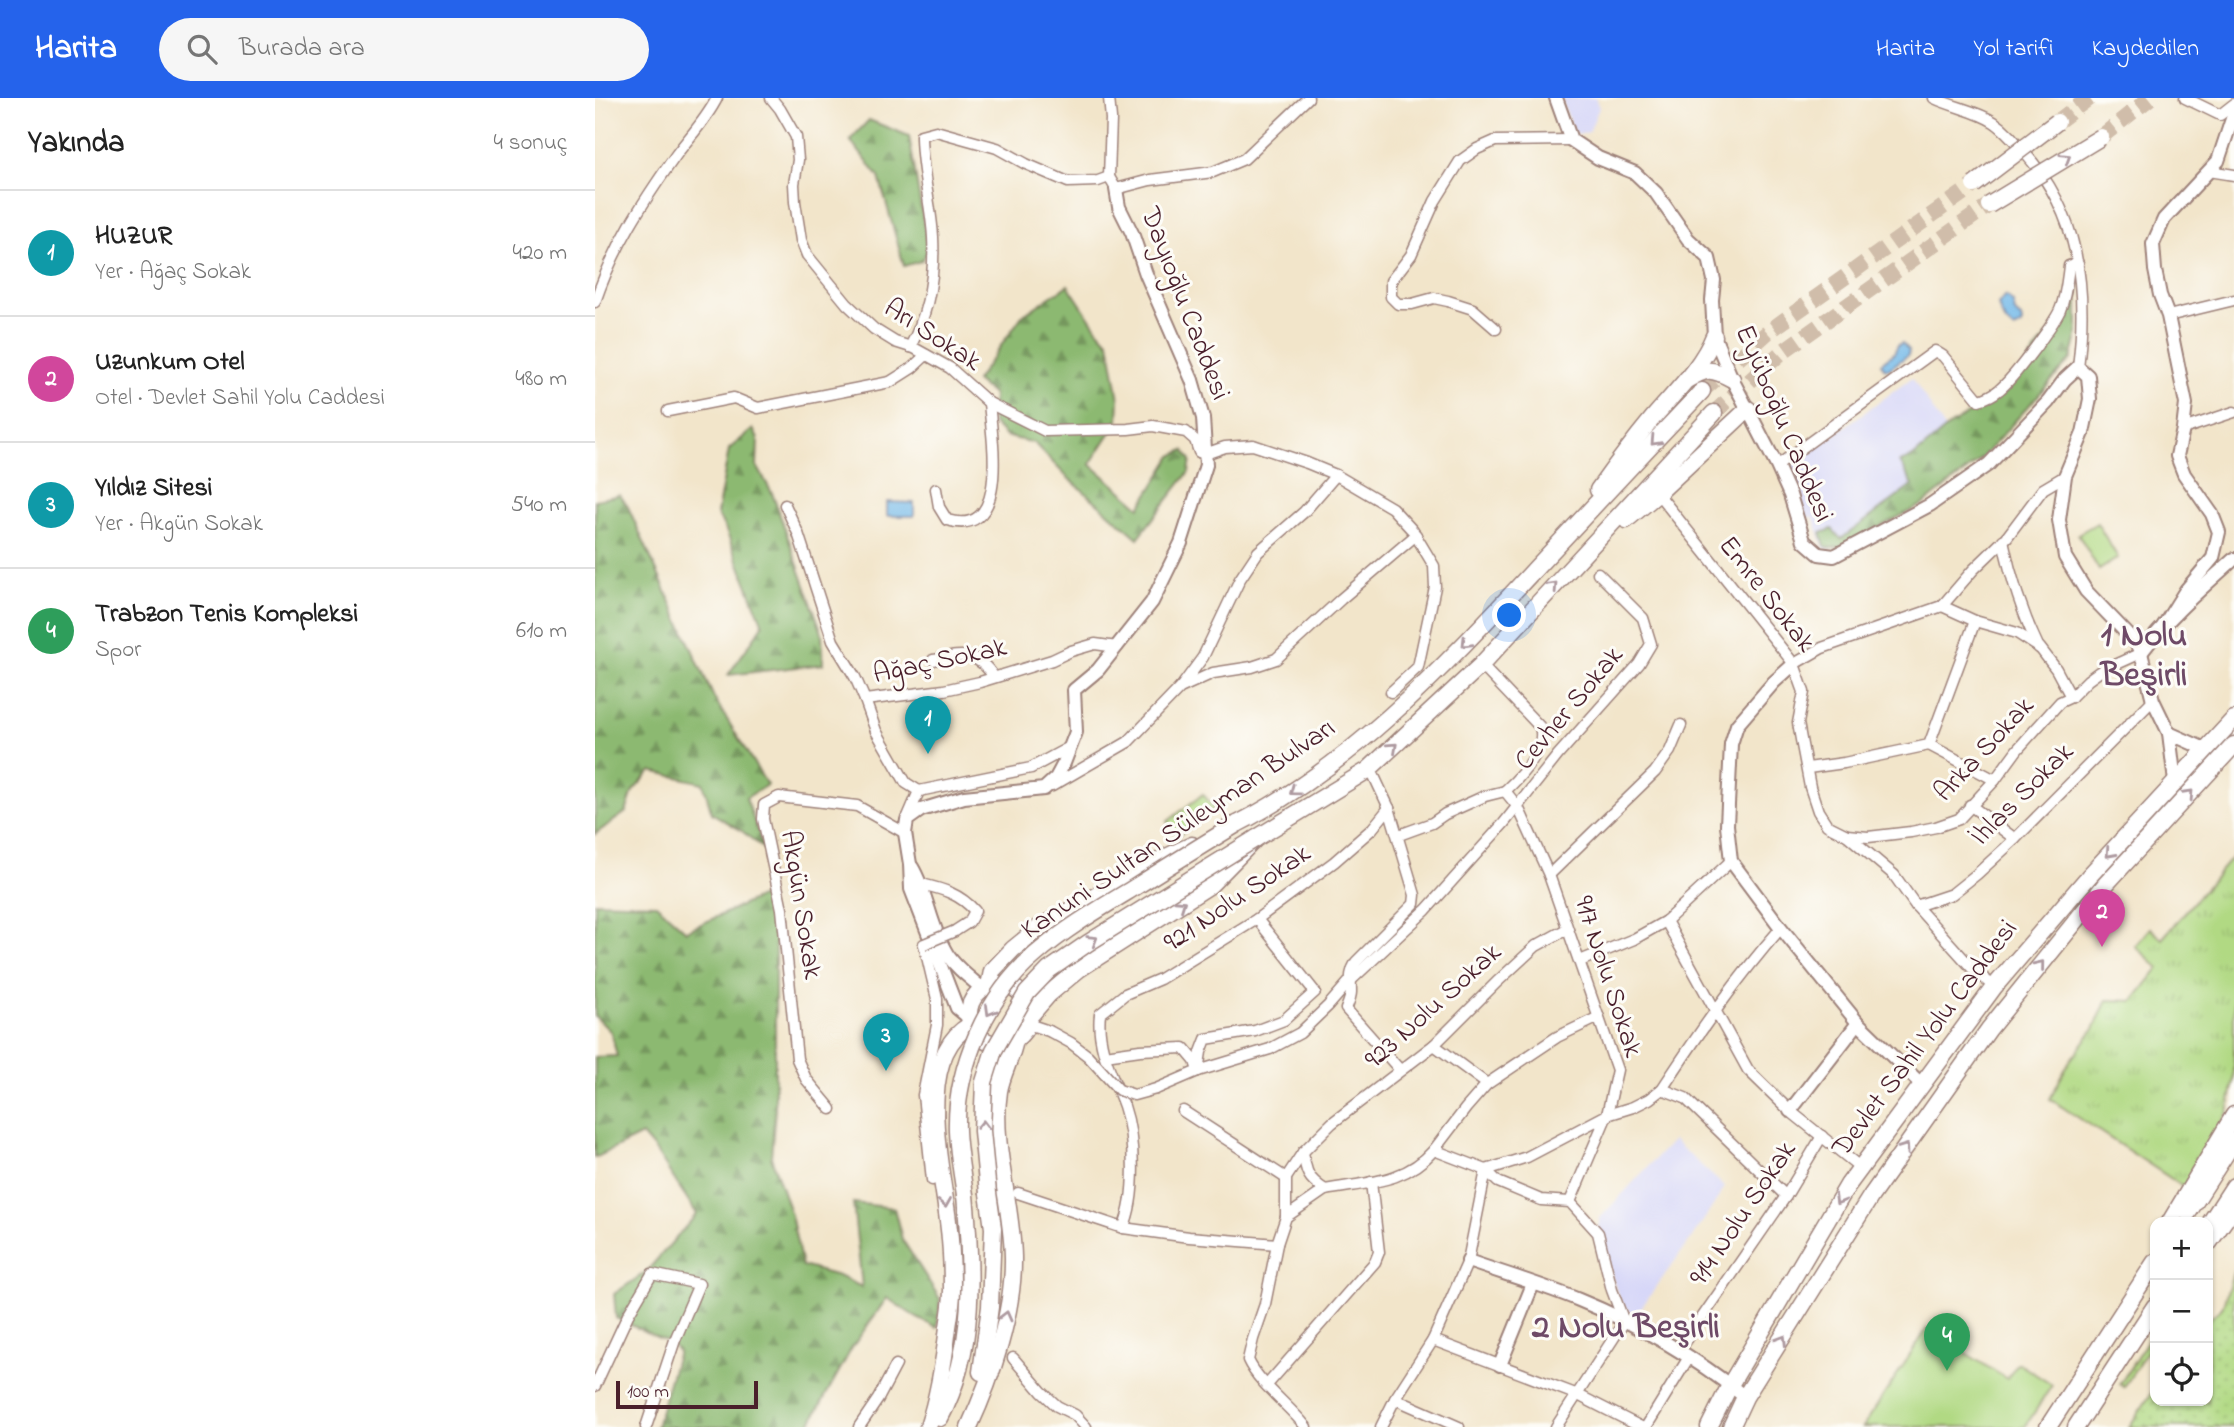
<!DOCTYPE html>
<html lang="tr">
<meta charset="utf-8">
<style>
body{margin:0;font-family:"Indie Flower",sans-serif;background:#f6f6f6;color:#222}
.controls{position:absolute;right:21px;bottom:21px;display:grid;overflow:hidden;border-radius:14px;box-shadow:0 2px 5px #0004}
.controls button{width:63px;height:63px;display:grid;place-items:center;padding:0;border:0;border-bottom:2px solid #e0e0e0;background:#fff;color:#222;font:35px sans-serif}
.scale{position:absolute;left:21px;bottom:18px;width:142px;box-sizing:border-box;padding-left:7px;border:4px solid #4a1f2b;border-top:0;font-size:19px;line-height:24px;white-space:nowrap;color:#4a1f2b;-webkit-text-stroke:5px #fdfcf7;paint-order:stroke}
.you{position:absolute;left:915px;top:518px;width:24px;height:24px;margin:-18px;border:5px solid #fff;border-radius:50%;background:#1a73e8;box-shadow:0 0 0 10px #1a73e833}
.badge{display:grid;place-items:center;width:46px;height:46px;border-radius:50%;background:#2563eb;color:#fff;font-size:23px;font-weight:700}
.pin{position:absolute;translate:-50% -58px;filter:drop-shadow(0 2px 4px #0008)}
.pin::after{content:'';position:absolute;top:37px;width:24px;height:21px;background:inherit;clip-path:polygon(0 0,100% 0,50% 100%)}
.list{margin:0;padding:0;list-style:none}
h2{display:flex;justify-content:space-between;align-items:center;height:91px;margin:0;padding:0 28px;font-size:30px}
h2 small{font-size:23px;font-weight:400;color:#767676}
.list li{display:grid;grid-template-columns:46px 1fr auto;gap:21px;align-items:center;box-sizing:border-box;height:126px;padding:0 28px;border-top:2px solid #e0e0e0}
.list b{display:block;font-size:26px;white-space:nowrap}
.list p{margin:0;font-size:23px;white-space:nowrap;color:#767676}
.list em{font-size:23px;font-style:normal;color:#767676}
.icon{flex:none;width:38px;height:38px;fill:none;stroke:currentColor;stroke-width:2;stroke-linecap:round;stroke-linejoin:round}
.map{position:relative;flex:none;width:1639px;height:1329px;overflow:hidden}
header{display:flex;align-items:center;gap:42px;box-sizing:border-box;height:98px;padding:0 35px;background:#2563eb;color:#fff}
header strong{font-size:33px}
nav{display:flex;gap:38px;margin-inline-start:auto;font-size:24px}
.search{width:490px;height:63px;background:#f6f6f6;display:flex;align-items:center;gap:18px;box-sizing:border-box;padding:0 24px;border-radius:38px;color:#767676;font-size:26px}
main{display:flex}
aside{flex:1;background:#fff}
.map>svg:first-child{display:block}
.built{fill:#d7d7f8}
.grass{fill:url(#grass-dots);stroke:#7e7c57;stroke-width:2}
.forest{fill:url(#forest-firs);stroke:#6b6c4e;stroke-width:2}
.park{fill:url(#park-tufts);stroke:#7e7c57;stroke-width:2}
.pitch{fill:#b1d983;stroke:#7e7c57;stroke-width:2}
.water{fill:#71b8e8;stroke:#5e6c8a;stroke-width:2}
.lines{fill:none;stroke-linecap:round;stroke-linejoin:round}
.primary-tunnel{stroke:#d0bdaa;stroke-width:16;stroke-dasharray:16 8;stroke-linecap:butt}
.minor-casing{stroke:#9e827a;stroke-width:13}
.tertiary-casing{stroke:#9e827a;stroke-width:16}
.primary-casing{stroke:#9e827a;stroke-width:19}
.trunk-casing{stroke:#9e827a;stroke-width:19}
.minor{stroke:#fff;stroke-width:10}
.tertiary{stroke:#fff;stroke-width:12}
.primary{stroke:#fff;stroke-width:16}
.trunk{stroke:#fff;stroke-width:16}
.minor-bridge-casing{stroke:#9e827a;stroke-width:13;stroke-linecap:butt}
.primary-bridge-casing{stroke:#9e827a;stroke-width:19;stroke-linecap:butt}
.minor-bridge{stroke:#fff;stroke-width:10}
.primary-bridge{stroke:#fff;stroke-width:16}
.oneway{stroke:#ae9aa0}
.labels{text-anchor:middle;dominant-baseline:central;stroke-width:6;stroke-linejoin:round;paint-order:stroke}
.street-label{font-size:28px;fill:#4a1f2b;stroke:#fdfcf7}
.district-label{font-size:35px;font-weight:bold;fill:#6e4a67;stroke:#fdfcf7}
</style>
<header>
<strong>Harita</strong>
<div class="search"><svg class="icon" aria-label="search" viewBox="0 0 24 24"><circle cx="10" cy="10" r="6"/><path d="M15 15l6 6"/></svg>Burada ara</div>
<nav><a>Harita</a><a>Yol tarifi</a><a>Kaydedilen</a></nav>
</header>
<main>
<aside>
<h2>Yakında<small>4 sonuç</small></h2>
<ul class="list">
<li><span class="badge" style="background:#0f9aa8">1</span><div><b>HUZUR</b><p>Yer · Ağaç Sokak</p></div><em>420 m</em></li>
<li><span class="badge" style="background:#d1479c">2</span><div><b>Uzunkum Otel</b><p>Otel · Devlet Sahil Yolu Caddesi</p></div><em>480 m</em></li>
<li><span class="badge" style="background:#0f9aa8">3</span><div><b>Yıldız Sitesi</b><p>Yer · Akgün Sokak</p></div><em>540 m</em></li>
<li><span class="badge" style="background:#2e9e5b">4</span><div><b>Trabzon Tenis Kompleksi</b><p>Spor</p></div><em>610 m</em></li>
</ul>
</aside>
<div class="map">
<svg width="1639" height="1329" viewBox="0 0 1639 1329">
<defs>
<pattern id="grass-dots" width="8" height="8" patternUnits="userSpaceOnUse" patternTransform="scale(1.75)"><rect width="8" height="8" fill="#b1d983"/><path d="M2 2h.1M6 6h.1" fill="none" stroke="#9aba71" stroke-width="1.8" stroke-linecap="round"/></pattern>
<pattern id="forest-firs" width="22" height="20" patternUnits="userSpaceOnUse" patternTransform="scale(1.75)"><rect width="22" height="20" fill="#8cb971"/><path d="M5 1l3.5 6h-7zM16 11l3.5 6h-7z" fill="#74965d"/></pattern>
<pattern id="park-tufts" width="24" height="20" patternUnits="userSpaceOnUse" patternTransform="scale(1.75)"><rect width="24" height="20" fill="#b1d983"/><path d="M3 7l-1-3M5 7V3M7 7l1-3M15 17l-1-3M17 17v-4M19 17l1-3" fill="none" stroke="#9aba71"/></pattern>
</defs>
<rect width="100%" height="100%" fill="#fdfcf7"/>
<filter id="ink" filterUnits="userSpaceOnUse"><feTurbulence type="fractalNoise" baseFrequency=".0143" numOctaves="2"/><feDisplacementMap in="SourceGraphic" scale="14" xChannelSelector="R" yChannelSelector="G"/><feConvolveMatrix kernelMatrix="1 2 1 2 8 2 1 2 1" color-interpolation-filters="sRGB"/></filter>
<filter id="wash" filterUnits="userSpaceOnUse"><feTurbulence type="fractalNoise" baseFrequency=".00686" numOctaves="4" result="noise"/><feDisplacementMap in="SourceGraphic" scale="28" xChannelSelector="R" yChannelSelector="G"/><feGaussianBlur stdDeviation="1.57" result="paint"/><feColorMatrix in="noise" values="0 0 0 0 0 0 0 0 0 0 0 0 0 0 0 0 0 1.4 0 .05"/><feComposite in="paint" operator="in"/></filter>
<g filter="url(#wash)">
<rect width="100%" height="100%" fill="#f2e5ca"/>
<g class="built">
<polygon points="966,0 1001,0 1004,10 994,34 983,37 979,34"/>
<polygon points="1317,280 1364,352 1319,401 1235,452 1229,451 1218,418 1207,422 1192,371"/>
<polygon points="1078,1042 1130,1089 1103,1131 1041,1217 1029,1208 1023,1198 1003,1131 1005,1120"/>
</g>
<g class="grass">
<polygon points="1639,1172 1639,1329 1534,1329 1560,1290 1560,1303 1613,1303 1613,1222 1627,1210"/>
<polygon points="1560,1231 1560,1241 1529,1289 1525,1286"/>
</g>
<g class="forest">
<polygon points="274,22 314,38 333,152 326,163 309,168 284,79 255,42"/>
<polygon points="1478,173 1483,194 1483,235 1476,261 1384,363 1329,406 1245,449 1234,450 1230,448 1226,435 1237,431 1246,441 1318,387 1305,364 1318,359 1357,326 1411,294 1466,218 1477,189"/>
<polygon points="473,187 502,231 514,244 524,301 523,323 495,366 545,409 577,358 589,352 596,362 594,374 543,440 471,378 439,345 410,338 398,326 398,297 381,283 427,218"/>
<polygon points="158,331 163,341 162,368 177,395 227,535 228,566 133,577 168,527 130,430 122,416 134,351"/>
<polygon points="25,397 33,409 119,600 172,687 151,700 169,751 147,733 117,715 108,685 56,673 38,693 31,714 0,736 0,402"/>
<polygon points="167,798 180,827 180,1010 176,1059 196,1117 207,1168 243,1178 267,1189 258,1105 299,1110 307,1141 345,1201 342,1230 322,1220 292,1200 258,1248 216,1324 217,1329 61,1329 83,1253 75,1245 21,1220 19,1196 51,1174 102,1116 60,1052 47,1037 0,1060 0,959 22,958 16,934 0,918 0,804 61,806 91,833"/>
</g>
<polygon class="park" points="1639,757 1639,983 1633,1014 1589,1089 1455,1001 1474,964 1499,931 1512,902 1538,903 1564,870 1540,848 1555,830 1567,841"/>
<g class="pitch">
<polygon points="1502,425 1523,460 1504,472 1483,436"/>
<polygon points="608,696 620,711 583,738 572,724"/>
<polygon points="1332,1231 1412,1281 1423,1265 1457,1287 1430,1329 1268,1329"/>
</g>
<g class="water">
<path d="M1410 198 1418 205 1420 215 1426 220 1427 225 1424 229 1419 231C1411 227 1405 216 1403 207Z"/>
<polygon points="1307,245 1314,252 1313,257 1294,271 1289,270 1286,265 1299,255 1303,247"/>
<polygon points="292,404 319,405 319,418 292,418"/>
</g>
</g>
<g filter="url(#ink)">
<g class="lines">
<g class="primary-tunnel">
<polyline points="1462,24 1494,0"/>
<polyline points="1506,39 1555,0"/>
<polyline points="1107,293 1173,234 1379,87"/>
<polyline points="1119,315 1187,254 1394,107"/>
</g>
<defs>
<g id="minor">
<polyline points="176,0 185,11 201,39 203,62 199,86 200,104 206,142 212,157 252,206 279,231 300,244 319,250 355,270 394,305 450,333 533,331 558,328 591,334 600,342 604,354 610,356 630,349 658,347 712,365 741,377 797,410 818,433 839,468 840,489 823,569 796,594"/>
<polyline points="514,0 516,21 514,79 521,91 555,82 618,74 649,61 713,0"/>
<path d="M1339 0C1358 9 1382 13 1399 24 1411 32 1420 43 1429 54 1484 115 1493 190 1483 269"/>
<polyline points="1590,0 1625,17 1639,6"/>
<polyline points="1614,73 1639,77"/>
<path d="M0 204C19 148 47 105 81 57 95 38 111 22 122 0"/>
<polyline points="1573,218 1639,202"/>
<polyline points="901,231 878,211 853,203 839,200 817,206 803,206 796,199 796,183 816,157 840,103 865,63 882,51 900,43 976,42"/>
<path d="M315 249C334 214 340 178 338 139 336 105 326 72 326 37L341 33 402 50 431 66 473 84 503 83 514 79"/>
<polyline points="73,313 139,300 163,310 295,284 317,270 331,257"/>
<polyline points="1588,331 1639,314"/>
<path d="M1182 368 1340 253 1348 258 1384 302C1392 300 1398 297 1404 292 1418 281 1457 229 1465 212 1471 198 1472 183 1474 168L1483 165"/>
<path d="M341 391 344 409 352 422C415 441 397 340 394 305"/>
<polyline points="1068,402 1199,566 1209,594 1203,625 1207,647 1215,689 1223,713 1232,727 1252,737 1299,777 1321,808 1376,869 1399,889"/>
<polyline points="190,407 203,435 238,543 260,579 270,602"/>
<path d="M1408 442C1416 481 1427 515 1444 550"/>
<polyline points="1347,508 1380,523 1422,535 1445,550 1461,571 1476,599"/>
<path d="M338 562C367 557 381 552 399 579"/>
<polyline points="1199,566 1227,550 1347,508 1378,472 1412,439 1448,391 1470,378"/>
<path d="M886 567 945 629C952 651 925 679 910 693L923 709 954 777 1022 972 1012 1017 975 1104"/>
<polyline points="586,589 608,559 645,481 663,454 709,414 741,377"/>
<polyline points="1334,647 1400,682"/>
<polyline points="1213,670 1249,665 1334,647 1380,523"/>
<polyline points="457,688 533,644 585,590 618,575 657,569 681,561 746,501 821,437"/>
<polyline points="324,693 436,670 475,649"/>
<polyline points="1375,707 1420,741"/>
<path d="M794 710 820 797 819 806 761 864C754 876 756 881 756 894 756 899 753 906 751 911L805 972"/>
<polyline points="312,721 324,693 311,685 281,633 270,602 349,592 385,584 457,562 476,553 500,546 522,549"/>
<polyline points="804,737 837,725 850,716 890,698 910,693"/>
<polyline points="1252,737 1273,739 1316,734 1341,729 1364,721 1400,682 1422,652 1465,604 1476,599 1493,582 1504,574 1546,555"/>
<polyline points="954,777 1060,674 1075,653 1086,627"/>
<path d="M326 786C348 791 365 796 380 813L374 824 360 833"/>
<polyline points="1321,808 1357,796 1382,776 1420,741 1558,602"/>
<polyline points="1071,823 1153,972 1195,1013 1266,1070"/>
<polyline points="329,846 342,901 342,927 328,997 337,1082"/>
<polyline points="985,863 1039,841 1071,823 1136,763"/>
<polyline points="433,926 454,933"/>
<polyline points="839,947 892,986"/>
<polyline points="510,957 545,952 589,950 600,963 603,973"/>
<polyline points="603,973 606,954 611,941 660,933 689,922 720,894 662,821"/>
<polyline points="561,991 603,973 675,951 705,935 733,908 754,884 831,812 909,725 963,657 1044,566 1056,546 1048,520 1003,475"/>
<path d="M1067 991C1104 935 1141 881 1186 830"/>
<polyline points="236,1011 211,981 202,961 187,811 168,721 169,707 184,699 262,708 310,735"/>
<polyline points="588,1013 691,1080"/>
<polyline points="839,1052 871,1010 892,986 962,939 1004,919"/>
<path d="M708 1054C711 1074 712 1080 730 1092"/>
<path d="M423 1095 528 1130 594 1139 682 1146 691 1119 730 1092C772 1084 809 1086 839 1052L891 1072 903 1084 946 1102 975 1104 1003 1135 1017 1192 1029 1224 961 1329"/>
<polyline points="691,1119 691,1080 708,1054 737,1025 839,947 902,884 941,848 972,831"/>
<path d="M528 1130C542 1099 540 1040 529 1008 518 978 501 948 505 916L530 896 565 881 662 821 739 764 777 731 794 710 779 678 773 672"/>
<path d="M682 1146 670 1206 658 1241 653 1262C664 1286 694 1307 711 1329"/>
<polyline points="838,1242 983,1297 1046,1329"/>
<polyline points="1084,1253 1191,1098 1227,1038"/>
<polyline points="418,1260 447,1294 462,1308 480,1317 491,1329"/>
<polyline points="672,1287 780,1164 784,1154 776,1084"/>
<polyline points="0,1288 33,1217 57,1176 104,1186 80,1242 51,1329"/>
<polyline points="800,1301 864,1329"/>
<polyline points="264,1329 283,1301 301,1267"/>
<polyline points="786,1329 800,1301 838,1242 873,1163 891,1072 932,1059 1012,1017 1038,1009 1054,1001 1067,991 1090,1000 1191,1098"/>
<polyline points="1051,1329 1094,1259"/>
</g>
<g id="tertiary">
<polyline points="961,0 976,42 1003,60 1040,75 1061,95 1093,141 1114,160 1119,182 1117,202 1119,238 1137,281 1182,368 1195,397 1209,443 1224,456 1239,458 1335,407 1394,366 1453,304 1470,281 1483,269 1493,278 1495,301 1488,335 1470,378 1464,422 1470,459 1491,493 1541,545 1546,555 1558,602 1574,635 1580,684"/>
<polyline points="1569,527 1591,492 1618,460 1624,434 1617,416 1589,376 1582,358 1588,331 1591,306 1573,218 1565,197 1560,172 1558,146 1569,121 1623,63 1639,15"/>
<path d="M1546 555C1572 520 1606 491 1639 461"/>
<polyline points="1199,566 1179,584 1142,627 1136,646 1132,727 1136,763 1186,830 1263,925 1327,987"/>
<polyline points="1574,635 1610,651"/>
<path d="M317 769C333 796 335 829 352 856 361 870 375 880 388 891"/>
<polyline points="374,920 362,910 316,791 315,766 310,735 312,722 326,712 369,699 449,691 461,680 469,665 481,634 479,592 503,572 557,504 586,445 611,367 608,320 597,282 551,176 537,135 524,109 521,91"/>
<polyline points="1195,1013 1263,925"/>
<path d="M873 1163C910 1176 948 1187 984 1202 1043 1226 1101 1260 1150 1299"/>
<polyline points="905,1267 938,1186"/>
</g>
<g id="primary">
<path d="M1092 282C1112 270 1116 270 1137 281"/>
<path d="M1003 392C1020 368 1038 344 1057 321 1078 296 1107 269 1119 238"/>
<polyline points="1031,422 1061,397 1153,311"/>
<path d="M630 732C753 673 849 569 940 471 996 411 1051 352 1107 293"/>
<circle cx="404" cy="916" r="30"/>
<polyline points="394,888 397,873 418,851 445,829 567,761 597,747"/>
<polyline points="434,919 454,896 484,871 615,787 660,741 773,672 886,567 1119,315"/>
<polyline points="386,1274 395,1209 398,1130 393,1095"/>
<path d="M345 1320C381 1253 377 1170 370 1097"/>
<path d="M333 1329C344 1296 349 1263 353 1229 355 1217 357 1204 357 1192 357 1169 356 1145 353 1123 347 1070 318 959 375 927"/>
<path d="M374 1329C397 1279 419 1214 418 1159 417 1105 396 1046 404 993 407 976 417 959 420 942"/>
<polyline points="1114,1329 1135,1287 1253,1087 1399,889 1495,777 1639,621"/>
<polyline points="1136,1329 1150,1299 1276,1098 1394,931 1510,787 1639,647"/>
</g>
<g id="trunk">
<polyline points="1593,1115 1639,1043"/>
<polyline points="1575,1124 1639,1017"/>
<polyline points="1613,1128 1639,1088"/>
<polyline points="1613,1146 1639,1109"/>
<polyline points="1453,1329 1560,1164"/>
<polyline points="1481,1329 1560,1208"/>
</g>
</defs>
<use href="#minor" class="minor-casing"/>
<use href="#tertiary" class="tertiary-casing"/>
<use href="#primary" class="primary-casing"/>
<use href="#trunk" class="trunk-casing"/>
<use href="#minor" class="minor"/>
<use href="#tertiary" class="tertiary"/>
<use href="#primary" class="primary"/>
<use href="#trunk" class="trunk"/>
<defs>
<g id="minor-bridge">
<polyline points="329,846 360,833"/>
<polyline points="454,933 476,945 493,958 524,992 539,997 561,991"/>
</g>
<g id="primary-bridge">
<polyline points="1379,87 1462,24"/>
<polyline points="1394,107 1506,39"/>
<polyline points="393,1095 387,1033 389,984 399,952 432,895 454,872 493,845 660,741"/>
<path d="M370 1097C367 1076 363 1054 362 1033 360 970 392 897 440 857 470 831 504 811 537 791 572 769 607 747 642 726"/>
</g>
</defs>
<use href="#minor-bridge" class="minor-bridge-casing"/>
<use href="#primary-bridge" class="primary-bridge-casing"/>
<use href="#minor-bridge" class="minor-bridge"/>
<use href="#primary-bridge" class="primary-bridge"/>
</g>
<defs><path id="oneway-chevron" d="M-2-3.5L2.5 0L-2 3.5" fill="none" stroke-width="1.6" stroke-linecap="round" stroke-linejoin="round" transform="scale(1.75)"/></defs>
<g class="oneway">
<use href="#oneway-chevron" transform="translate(1471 60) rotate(-32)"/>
<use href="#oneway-chevron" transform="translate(1060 343) rotate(133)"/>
<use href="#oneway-chevron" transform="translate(958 488) rotate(-47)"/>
<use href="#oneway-chevron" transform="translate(871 545) rotate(134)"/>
<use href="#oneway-chevron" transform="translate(798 649) rotate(-42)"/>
<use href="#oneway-chevron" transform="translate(699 693) rotate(144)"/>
<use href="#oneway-chevron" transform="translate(1594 696) rotate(-47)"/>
<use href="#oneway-chevron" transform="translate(1515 755) rotate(132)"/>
<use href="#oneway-chevron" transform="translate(586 806) rotate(-34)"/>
<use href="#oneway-chevron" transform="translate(498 842) rotate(-32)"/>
<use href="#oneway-chevron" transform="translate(1445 867) rotate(-51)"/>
<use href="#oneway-chevron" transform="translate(395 913) rotate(120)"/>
<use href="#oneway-chevron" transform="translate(388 1027) rotate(-89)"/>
<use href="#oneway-chevron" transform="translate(1310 1050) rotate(-55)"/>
<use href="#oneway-chevron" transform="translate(1244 1102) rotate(120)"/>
<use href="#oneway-chevron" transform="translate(350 1105) rotate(81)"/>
<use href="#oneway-chevron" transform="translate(411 1218) rotate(-76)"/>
<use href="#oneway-chevron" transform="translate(1187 1242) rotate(-58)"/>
</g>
</g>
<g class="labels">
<g class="street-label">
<text transform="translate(589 206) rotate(69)">Dayıoğlu Caddesi</text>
<text transform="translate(337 238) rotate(33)">Arı Sokak</text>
<text transform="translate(1188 326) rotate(67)">Eyüboğlu Caddesi</text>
<text transform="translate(1171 497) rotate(52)">Emre Sokak</text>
<text transform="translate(345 564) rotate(-12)">Ağaç Sokak</text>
<text transform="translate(975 611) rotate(-50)">Cevher Sokak</text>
<text transform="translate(1390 652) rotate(-47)">Arka Sokak</text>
<text transform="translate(1428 697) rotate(-45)">İhlas Sokak</text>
<text transform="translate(584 732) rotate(-34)">Kanuni Sultan Süleyman Bulvarı</text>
<text transform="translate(643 801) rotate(-34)">921 Nolu Sokak</text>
<text transform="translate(205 807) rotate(81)">Akgün Sokak</text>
<text transform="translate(1012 879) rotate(72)">917 Nolu Sokak</text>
<text transform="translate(839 909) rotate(-42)">923 Nolu Sokak</text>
<text transform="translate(1331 941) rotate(-53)">Devlet Sahil Yolu Caddesi</text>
<text transform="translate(1149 1116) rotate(-56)">914 Nolu Sokak</text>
</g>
<g class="district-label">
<text x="1549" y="538">1 Nolu<tspan x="1549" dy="40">Beşirli</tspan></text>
<text x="1031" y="1230">2 Nolu Beşirli</text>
</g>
</g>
</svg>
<div class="controls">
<button>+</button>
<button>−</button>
<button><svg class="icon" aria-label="locate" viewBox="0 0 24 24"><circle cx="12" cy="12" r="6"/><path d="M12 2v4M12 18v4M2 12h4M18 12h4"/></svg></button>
</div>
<div class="scale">100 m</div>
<div class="you"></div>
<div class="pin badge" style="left:333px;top:656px;background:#0f9aa8">1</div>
<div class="pin badge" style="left:1507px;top:849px;background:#d1479c">2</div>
<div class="pin badge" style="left:291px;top:973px;background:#0f9aa8">3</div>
<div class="pin badge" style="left:1352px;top:1273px;background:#2e9e5b">4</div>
</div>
</main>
